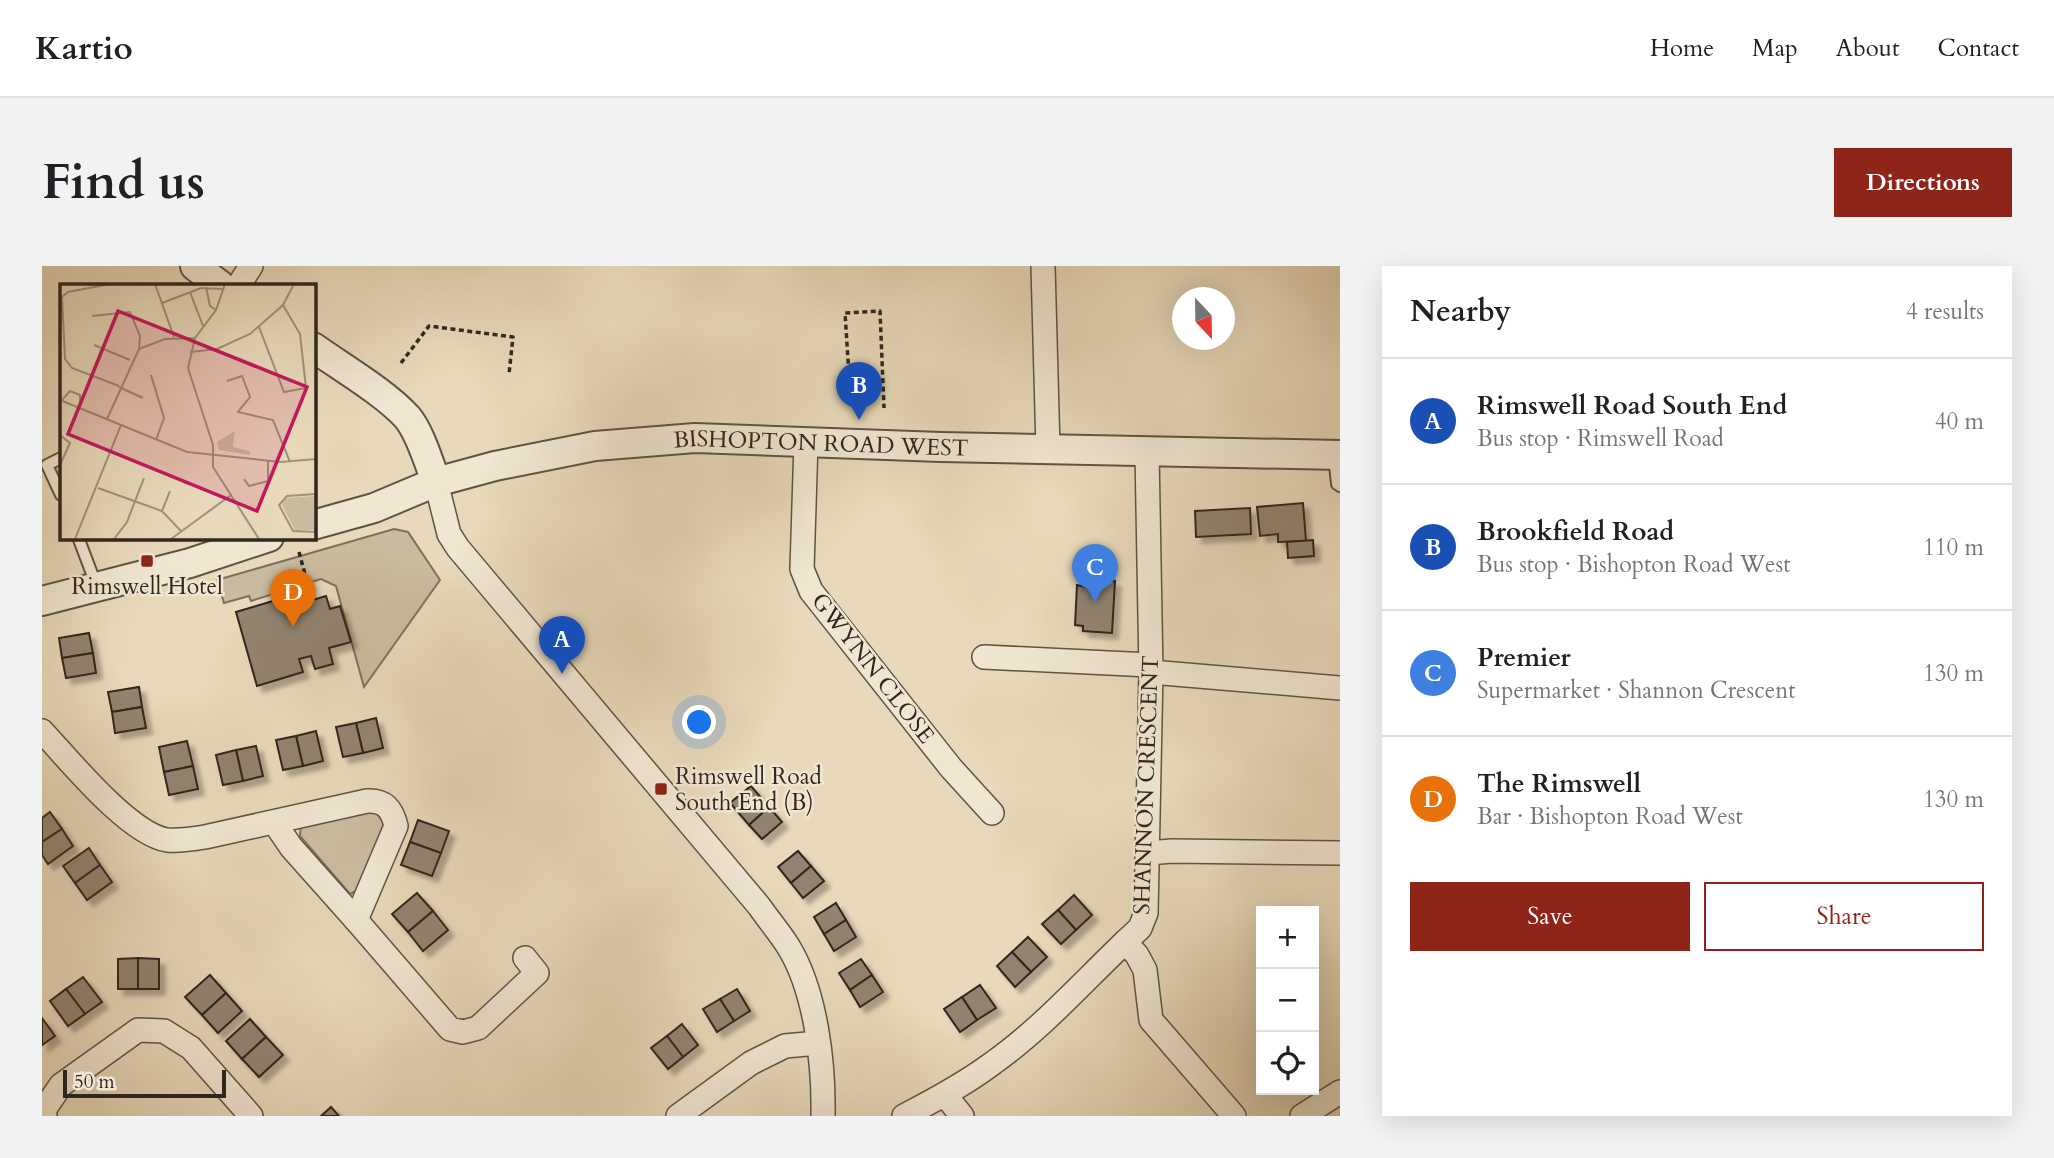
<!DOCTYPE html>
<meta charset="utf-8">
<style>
body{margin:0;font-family:Cardo,serif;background:#f2f2f2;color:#202124}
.controls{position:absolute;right:21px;bottom:21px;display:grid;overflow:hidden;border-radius:0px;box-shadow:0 7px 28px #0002}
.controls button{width:63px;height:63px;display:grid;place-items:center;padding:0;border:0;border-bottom:2px solid #e0e0e0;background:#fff;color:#202124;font:35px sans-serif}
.compass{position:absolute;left:1130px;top:21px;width:63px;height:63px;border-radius:50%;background:#fff;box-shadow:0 7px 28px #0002;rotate:158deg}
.scale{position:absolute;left:21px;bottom:18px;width:163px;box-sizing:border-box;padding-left:7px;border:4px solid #32261d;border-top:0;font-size:19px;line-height:24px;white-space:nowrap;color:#32261d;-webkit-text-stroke:5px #f0e6d2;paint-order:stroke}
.you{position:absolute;left:658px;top:457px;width:24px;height:24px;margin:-18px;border:5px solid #fff;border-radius:50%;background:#1a73e8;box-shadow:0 0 0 10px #1a73e833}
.badge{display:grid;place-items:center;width:46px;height:46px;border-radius:50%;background:#8f2418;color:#fff;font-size:23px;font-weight:700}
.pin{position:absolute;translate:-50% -58px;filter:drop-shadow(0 2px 4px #0008)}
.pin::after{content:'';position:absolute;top:37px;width:24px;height:21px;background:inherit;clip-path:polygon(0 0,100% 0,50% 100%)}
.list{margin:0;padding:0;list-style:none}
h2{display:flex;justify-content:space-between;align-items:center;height:91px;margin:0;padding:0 28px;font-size:30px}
h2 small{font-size:23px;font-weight:400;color:#757577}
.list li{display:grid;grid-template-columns:46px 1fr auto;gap:21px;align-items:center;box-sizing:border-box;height:126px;padding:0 28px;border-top:2px solid #e0e0e0}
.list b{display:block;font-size:26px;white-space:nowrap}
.list p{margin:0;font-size:23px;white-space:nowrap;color:#757577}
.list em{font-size:23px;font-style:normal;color:#757577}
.actions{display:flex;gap:14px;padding:21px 28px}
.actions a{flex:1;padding:16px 0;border:2px solid #8f2418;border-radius:0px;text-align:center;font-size:24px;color:#8f2418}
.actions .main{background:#8f2418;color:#fff}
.icon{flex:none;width:38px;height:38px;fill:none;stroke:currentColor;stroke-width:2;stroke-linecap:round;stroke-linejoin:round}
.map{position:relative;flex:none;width:1298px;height:850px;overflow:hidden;border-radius:0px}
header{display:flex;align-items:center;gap:42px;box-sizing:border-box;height:98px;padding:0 35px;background:#fff;border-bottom:2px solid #e0e0e0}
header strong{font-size:33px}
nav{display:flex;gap:38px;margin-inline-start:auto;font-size:24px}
.intro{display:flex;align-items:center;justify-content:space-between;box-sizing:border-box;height:168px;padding:0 42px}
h1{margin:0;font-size:49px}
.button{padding:18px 32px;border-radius:0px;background:#8f2418;color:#fff;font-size:24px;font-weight:700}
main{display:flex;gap:42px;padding:0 42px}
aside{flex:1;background:#fff;border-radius:0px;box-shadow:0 7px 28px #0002}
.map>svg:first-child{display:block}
.green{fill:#c9bb9f;stroke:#7e705e;stroke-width:2}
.building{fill:#91836f;stroke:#32261d;stroke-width:2;filter:url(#shadow)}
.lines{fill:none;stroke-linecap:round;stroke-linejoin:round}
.service-casing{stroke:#605344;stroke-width:14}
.minor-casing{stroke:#605344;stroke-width:26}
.tertiary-casing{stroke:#605344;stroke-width:32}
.path{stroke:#32261d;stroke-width:3.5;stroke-dasharray:5 3.5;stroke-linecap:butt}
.service{stroke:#f0e6d2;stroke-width:10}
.minor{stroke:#f0e6d2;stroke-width:23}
.tertiary{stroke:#f0e6d2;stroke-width:28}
.poi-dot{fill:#8f2418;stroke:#f0e6d2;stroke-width:2.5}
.labels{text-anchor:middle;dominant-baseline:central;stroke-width:5;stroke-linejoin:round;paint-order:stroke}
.street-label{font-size:23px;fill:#32261d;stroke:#f0e6d2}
.poi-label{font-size:23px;fill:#32261d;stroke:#f0e6d2}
.inset-road{fill:none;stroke:#9f917b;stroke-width:2}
.view{fill:#c2185b;fill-opacity:0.15;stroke:#c2185b;stroke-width:3.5}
.inset-edge{fill:none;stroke:#32261d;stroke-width:3.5}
</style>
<header>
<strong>Kartio</strong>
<nav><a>Home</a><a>Map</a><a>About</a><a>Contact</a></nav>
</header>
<div class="intro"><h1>Find us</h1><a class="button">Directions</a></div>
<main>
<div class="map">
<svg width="1298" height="850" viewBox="0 0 1298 850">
<defs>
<filter id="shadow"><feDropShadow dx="6" dy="6" stdDeviation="2" flood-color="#0004"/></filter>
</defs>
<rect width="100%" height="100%" fill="#e8d9ba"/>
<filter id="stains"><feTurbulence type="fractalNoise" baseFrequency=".00286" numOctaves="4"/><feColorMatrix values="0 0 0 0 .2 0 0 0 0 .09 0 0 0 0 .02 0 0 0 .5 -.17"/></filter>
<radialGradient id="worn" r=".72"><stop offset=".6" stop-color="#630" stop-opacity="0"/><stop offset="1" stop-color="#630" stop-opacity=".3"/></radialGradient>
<g class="green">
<polygon points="352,263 366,266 398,314 322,421 294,320 279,313 209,335 207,330 182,337 175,314"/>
<polygon points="334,543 345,556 318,623 308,628 258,570 259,559"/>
</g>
<g class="building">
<polygon points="1261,237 1264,275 1236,276 1236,268 1218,270 1215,241"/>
<polygon points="1208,242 1209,268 1154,271 1153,245"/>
<polygon points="1271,274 1272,290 1246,292 1245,276"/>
<polygon points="1043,313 1073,315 1070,367 1041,365 1041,360 1033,359 1035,319 1043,321"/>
<polygon points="261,326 264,336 284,330 288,343 298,340 309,376 287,382 291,398 273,403 269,390 257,393 261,406 215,420 194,346"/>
<polygon points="47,367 51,387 20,392 17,372"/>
<polygon points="51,387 54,407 24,412 20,392"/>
<polygon points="97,421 100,441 70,446 66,426"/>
<polygon points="100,441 104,462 73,467 70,446"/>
<polygon points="334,452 341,482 321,487 314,457"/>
<polygon points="314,457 321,487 301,491 294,461"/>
<polygon points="274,465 281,495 261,500 254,470"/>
<polygon points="254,470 261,500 241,504 234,474"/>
<polygon points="145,475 151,500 122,506 117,481"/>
<polygon points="214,480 221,510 201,515 194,484"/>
<polygon points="194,484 201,515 181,519 174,489"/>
<polygon points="151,500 156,523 127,529 122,506"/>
<polygon points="709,520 727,541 707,559 688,537"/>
<polygon points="727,541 740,556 720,573 707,559"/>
<polygon points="8,546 20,563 0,576 0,552"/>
<polygon points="376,554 407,565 399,587 368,576"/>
<polygon points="20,563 31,580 6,598 0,589 0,576"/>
<polygon points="368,576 399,587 390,610 359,599"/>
<polygon points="47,582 58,599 33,617 21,600"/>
<polygon points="756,585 769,600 749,617 736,601"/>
<polygon points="58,599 70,616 45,634 33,617"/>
<polygon points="769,600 782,615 761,632 749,617"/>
<polygon points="375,627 391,645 366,666 350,648"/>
<polygon points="1032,629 1050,649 1034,664 1016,644"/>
<polygon points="794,637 804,654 782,668 772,651"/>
<polygon points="1016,644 1034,664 1019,678 1000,658"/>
<polygon points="391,645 406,664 381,685 366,666"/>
<polygon points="804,654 814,671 792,685 782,668"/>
<polygon points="986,671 1005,691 989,706 970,686"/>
<polygon points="970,686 989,706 973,721 955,700"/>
<polygon points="96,692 96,723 76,723 76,693"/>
<polygon points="96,692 117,693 117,723 96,723"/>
<polygon points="819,693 830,709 808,724 797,707"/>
<polygon points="168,709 184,727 160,749 143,731"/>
<polygon points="830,709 841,726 818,741 808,724"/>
<polygon points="41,711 60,736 43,748 24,723"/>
<polygon points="938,719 954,742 935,754 920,731"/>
<polygon points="24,723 43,748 26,760 8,735"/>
<polygon points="695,723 708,745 692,755 678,733"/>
<polygon points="184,727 200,745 176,767 160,749"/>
<polygon points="920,731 935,754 918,766 902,743"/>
<polygon points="678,733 692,755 675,766 661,743"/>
<polygon points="0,752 13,770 0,779"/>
<polygon points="208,753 224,771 200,793 184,775"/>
<polygon points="640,758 656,779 641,791 625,770"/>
<polygon points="625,770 641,791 626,803 609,782"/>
<polygon points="224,771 241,789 217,811 200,793"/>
<polygon points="289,841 297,850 279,850"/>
</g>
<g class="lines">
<defs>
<g id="service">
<polyline points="1292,190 1295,218 1298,220"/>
<polyline points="19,192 5,199 19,229"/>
<polyline points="36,271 55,321"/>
</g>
<g id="minor">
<polyline points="1001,0 1006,183"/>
<polyline points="197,19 209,0"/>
<polyline points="764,176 760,303 769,325 909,502 950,547"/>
<polyline points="1105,186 1109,406 1104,647 1098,662 1083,676 1095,689 1103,704 1109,754 1192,850"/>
<path d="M394 216 407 268 416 282 717 640C726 653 737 666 746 680 774 725 782 798 781 850"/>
<polyline points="942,391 1108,399"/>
<polyline points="1109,406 1298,422"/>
<path d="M0 465C27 494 87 568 125 574 138 575 151 573 163 571L325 535C343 534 350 543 354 560L314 654 408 763 421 766 436 762 495 707 483 692"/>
<polyline points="232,556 249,581 314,654"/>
<polyline points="1106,587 1130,585 1298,587"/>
<polyline points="903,829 920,850"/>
<polyline points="3,850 2,844 19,819 96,764 122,765 149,782 209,850"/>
<polyline points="636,850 709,797 743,780 776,777"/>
<path d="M862 850C893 834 923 818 951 797 999 763 1040 717 1083 676"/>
<polyline points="1260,850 1298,826"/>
</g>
<g id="tertiary">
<polyline points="153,0 178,19"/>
<path d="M271 81C299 101 342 126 365 151 378 166 387 197 394 216"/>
<path id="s1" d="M271 259 332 242 394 216 453 200 553 180 653 172 899 181 1298 189"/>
<polyline points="0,335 148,297 227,271"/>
</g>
</defs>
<use href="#service" class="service-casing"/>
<use href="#minor" class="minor-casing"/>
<use href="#tertiary" class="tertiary-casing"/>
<g class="path">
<polyline points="359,97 387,60 471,71 467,108"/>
<polyline points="809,140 803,47 838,45 842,142"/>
<polyline points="257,286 270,334"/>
</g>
<use href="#service" class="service"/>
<use href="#minor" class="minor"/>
<use href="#tertiary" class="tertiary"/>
</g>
<g class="poi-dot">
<rect x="98" y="288" width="14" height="14" rx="3.5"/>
<rect x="612" y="516" width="14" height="14" rx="3.5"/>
</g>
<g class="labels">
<g class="street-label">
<text stroke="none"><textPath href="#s1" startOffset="520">BISHOPTON ROAD WEST</textPath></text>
<text transform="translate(831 402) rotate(52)">GWYNN CLOSE</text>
<text transform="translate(1104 519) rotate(-88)">SHANNON CRESCENT</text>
</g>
<g class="poi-label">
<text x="105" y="320">Rimswell Hotel</text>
<text x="633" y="510" text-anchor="start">Rimswell Road<tspan x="633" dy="26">South End (B)</tspan></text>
</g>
</g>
<g transform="translate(18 18)">
<rect width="256" height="256" fill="#e8d9ba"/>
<path d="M175 147 173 163 190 167V171L159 166 157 158ZM255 212V246H235L222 221 225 214Z" fill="#c9bb9f"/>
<path class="inset-road" d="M50 0 8 8 2 13 5 75 12 84 59 102M95 0 114 53M165 0 156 26 135 54 128 84 153 161V183L199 255M146 3 150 22 156 26M130 8 143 42M102 19 141 4 164 5M32 32 70 28 80 52 79 65 47 135M199 43 224 108 246 104 240 50 223 21M34 61 70 76M79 65 105 55 135 54M130 68 157 65 190 50 223 21 234 0M91 91 104 134 96 156M167 97 182 92 190 113 178 128 213 136 230 178M59 103 83 114M0 116 127 168 221 178 256 175M1 117 10 107 20 111V123M0 151 10 159 0 181M184 195 189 202 208 197V177M38 204 102 227 121 247M256 210 227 212 219 221 233 247 256 248M102 227 110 207M15 255 61 141M54 255 67 238 84 194M111 255 171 211"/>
<path class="view" d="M58 27 247 103 197 227 8 150Z"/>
<rect width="256" height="256" class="inset-edge"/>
</g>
<rect width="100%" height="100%" filter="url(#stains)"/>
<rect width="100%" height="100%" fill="url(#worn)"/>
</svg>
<div class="controls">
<button>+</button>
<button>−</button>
<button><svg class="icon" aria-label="locate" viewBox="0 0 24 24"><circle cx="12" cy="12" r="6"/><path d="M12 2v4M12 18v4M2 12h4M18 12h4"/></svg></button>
</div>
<svg class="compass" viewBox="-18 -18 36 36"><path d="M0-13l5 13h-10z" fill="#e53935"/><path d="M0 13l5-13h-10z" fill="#757577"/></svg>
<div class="scale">50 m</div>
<div class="you"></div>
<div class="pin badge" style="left:520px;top:408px;background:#1a4fb4">A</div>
<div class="pin badge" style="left:817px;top:154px;background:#1a4fb4">B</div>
<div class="pin badge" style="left:1053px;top:336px;background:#3f7fe0">C</div>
<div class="pin badge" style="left:251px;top:361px;background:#e8710a">D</div>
</div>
<aside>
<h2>Nearby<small>4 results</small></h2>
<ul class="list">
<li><span class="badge" style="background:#1a4fb4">A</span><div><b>Rimswell Road South End</b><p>Bus stop · Rimswell Road</p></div><em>40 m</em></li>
<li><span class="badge" style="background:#1a4fb4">B</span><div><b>Brookfield Road</b><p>Bus stop · Bishopton Road West</p></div><em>110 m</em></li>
<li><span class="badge" style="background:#3f7fe0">C</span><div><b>Premier</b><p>Supermarket · Shannon Crescent</p></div><em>130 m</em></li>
<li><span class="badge" style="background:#e8710a">D</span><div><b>The Rimswell</b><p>Bar · Bishopton Road West</p></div><em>130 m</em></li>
</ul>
<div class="actions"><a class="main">Save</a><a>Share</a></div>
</aside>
</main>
